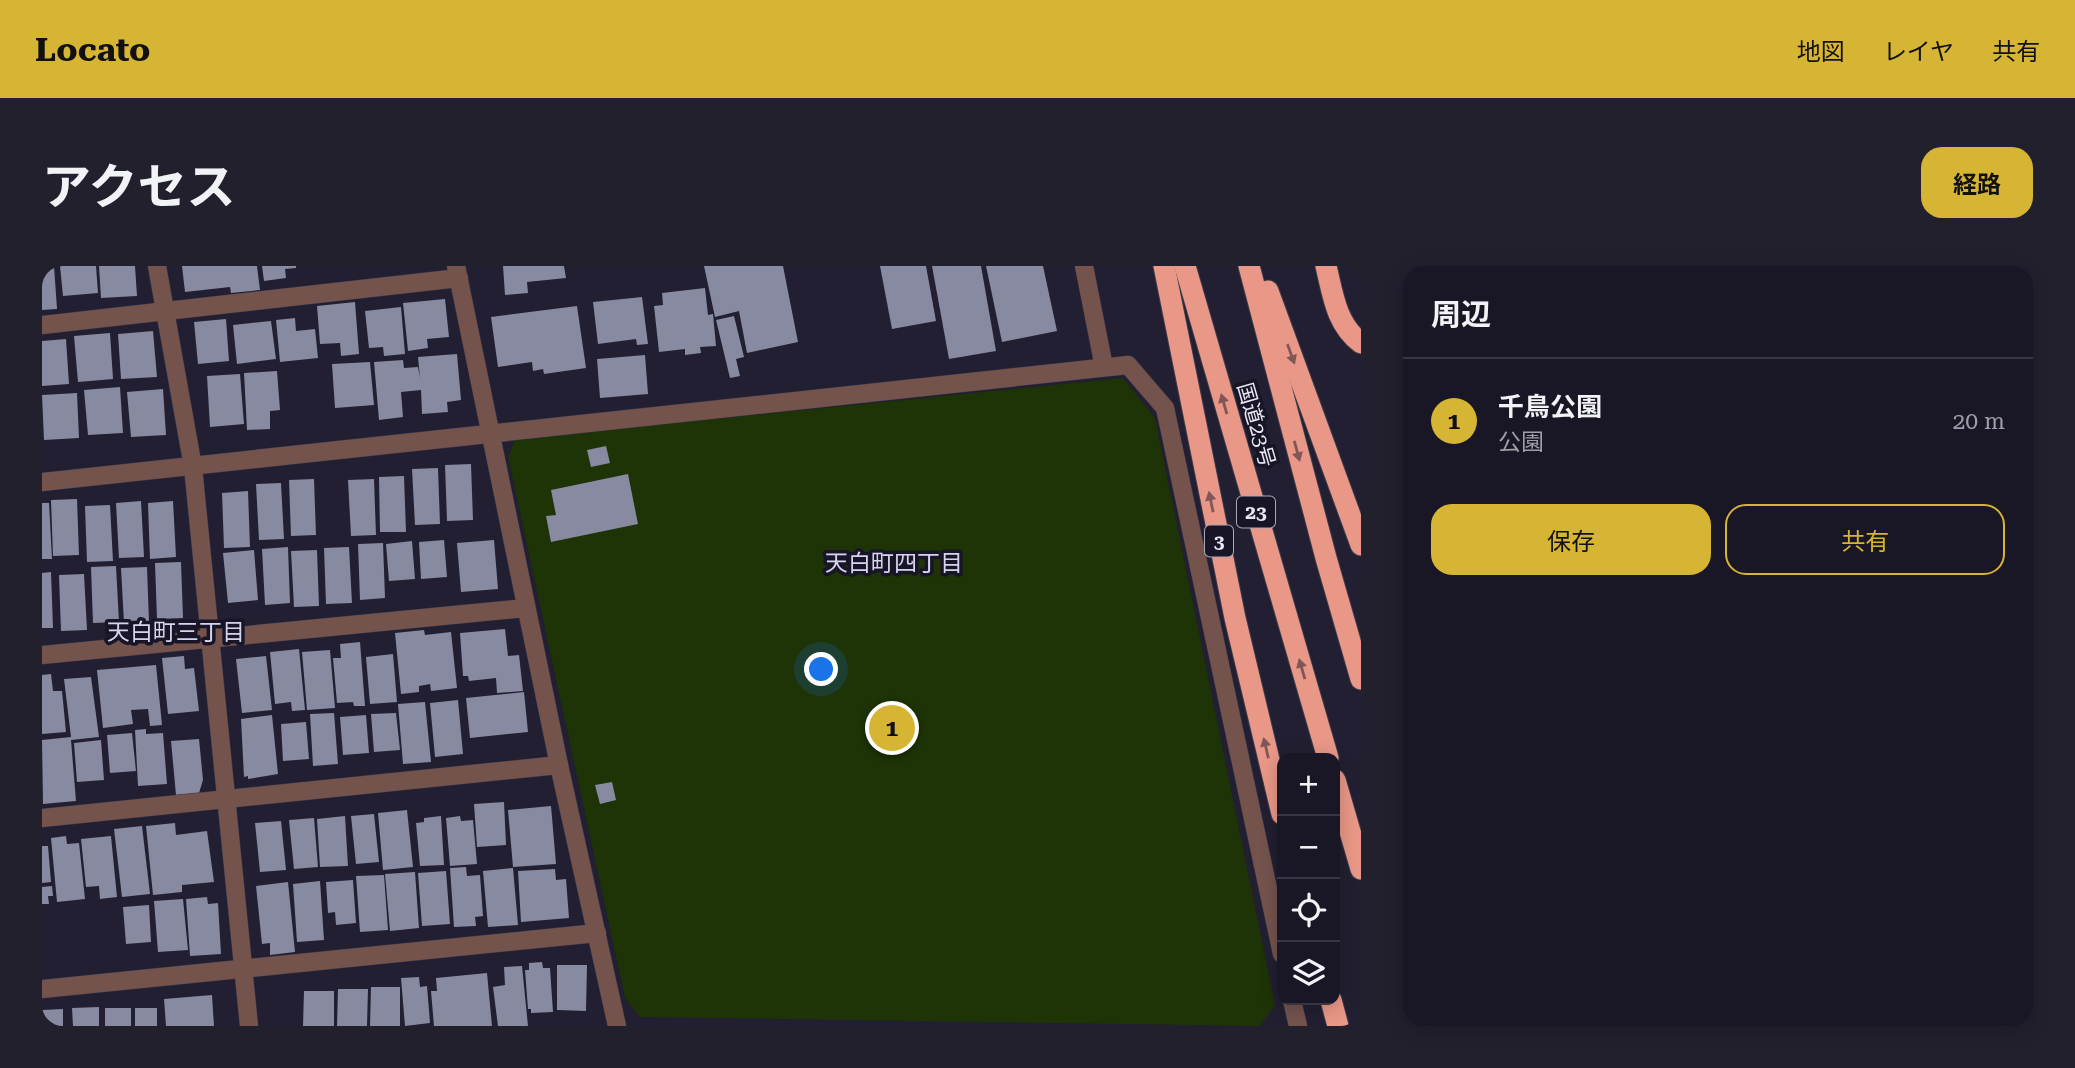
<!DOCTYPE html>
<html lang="ja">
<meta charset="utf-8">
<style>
body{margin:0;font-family:"Roboto Serif","Noto Sans JP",serif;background:#22202d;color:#f1f3f6}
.controls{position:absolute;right:21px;bottom:21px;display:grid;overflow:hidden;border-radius:14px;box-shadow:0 4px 18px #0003}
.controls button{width:63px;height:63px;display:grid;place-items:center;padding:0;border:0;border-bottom:2px solid #373642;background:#191725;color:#f1f3f6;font:35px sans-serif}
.you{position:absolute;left:780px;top:404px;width:24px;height:24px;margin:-18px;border:5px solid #fff;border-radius:50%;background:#1a73e8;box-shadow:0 0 0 10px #1a73e833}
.badge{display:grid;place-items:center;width:46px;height:46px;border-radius:50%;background:#d7b534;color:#111;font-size:23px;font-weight:700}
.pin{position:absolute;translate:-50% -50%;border:4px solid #fff;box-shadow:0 2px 7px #0006}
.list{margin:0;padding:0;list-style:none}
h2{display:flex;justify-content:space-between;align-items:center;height:91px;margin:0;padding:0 28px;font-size:30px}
h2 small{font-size:23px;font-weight:400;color:#9f9fa7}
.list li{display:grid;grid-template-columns:46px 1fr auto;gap:21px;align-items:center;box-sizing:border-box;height:126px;padding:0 28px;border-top:2px solid #373642}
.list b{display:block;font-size:26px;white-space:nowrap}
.list p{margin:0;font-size:23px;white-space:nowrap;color:#9f9fa7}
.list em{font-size:23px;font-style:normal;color:#9f9fa7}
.actions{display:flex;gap:14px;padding:21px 28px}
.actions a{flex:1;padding:16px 0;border:2px solid #d7b534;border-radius:21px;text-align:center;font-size:24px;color:#d7b534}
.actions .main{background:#d7b534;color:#111}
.icon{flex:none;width:38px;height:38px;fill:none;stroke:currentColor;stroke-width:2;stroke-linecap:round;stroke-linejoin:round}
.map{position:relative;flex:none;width:1319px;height:760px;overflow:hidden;border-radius:21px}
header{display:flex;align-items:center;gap:42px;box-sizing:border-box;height:98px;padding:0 35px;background:#d7b534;color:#111}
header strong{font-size:33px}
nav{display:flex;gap:38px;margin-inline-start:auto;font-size:24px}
.intro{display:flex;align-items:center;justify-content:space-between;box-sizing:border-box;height:168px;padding:0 42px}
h1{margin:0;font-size:49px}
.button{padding:18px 32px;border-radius:21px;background:#d7b534;color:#111;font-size:24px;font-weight:700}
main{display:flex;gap:42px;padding:0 42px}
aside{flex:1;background:#191725;border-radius:21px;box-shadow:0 4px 18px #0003}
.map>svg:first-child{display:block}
.green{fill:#1e3306}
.building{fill:#888aa1}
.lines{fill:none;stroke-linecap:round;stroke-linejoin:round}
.lane-casing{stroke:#3d3b4c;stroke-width:19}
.street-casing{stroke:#3d3b4c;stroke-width:19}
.highway-casing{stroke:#3d3b4c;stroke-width:23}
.lane{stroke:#74534d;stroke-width:18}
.street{stroke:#74534d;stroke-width:18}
.highway{stroke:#e99787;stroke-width:21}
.oneway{fill:#805657}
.labels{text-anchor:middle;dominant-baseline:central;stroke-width:7;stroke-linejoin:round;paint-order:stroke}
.shield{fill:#181527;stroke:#aaa8b6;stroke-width:2}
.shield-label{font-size:19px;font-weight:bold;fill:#e8e7f4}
.street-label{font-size:21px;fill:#e8e7f4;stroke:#181527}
.neighbourhood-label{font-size:23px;fill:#d6d4ed;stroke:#181527}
</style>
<header>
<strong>Locato</strong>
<nav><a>地図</a><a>レイヤ</a><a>共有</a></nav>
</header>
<div class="intro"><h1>アクセス</h1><a class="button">経路</a></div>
<main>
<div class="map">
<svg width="1319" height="760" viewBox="0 0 1319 760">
<rect width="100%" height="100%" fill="#211f31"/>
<polygon class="green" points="1081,112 1113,152 1233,739 1218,760 598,751 583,732 466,191 473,173"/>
<g class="building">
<polygon points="0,0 12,0 15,43 0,44"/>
<polygon points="18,0 54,0 56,27 21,30"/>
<polygon points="57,0 93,0 95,30 59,32"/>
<polygon points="140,0 215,0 218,24 189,27 188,21 143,26"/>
<polygon points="220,0 254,0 254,2 243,3 244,12 222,15"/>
<polygon points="461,0 522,0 524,12 485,16 486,27 463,29"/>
<polygon points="662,0 741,0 756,76 705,87 697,45 673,51"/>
<polygon points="838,0 884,0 894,55 850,63"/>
<polygon points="890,0 939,0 954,85 907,93"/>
<polygon points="944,0 1001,0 1015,65 960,76"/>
<polygon points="663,22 666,49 671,48 674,80 658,81 659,87 643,89 643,83 617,86 612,40 621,39 620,27"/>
<polygon points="600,31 606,78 595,79 594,73 556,78 551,36"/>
<polygon points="403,33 407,71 385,73 386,82 366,85 361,37"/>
<polygon points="313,36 317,88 299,90 298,77 278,78 275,40"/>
<polygon points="535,40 544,102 502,108 501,103 491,105 490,96 456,101 449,51"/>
<polygon points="359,41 363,88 342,90 341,81 327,82 323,45"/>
<polygon points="692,50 702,91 694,93 698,110 688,112 674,54"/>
<polygon points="253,52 254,65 273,63 276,92 238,96 234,54"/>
<polygon points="184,53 187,95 156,98 152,56"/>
<polygon points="229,55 234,93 195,98 191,59"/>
<polygon points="111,65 115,111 79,113 76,68"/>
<polygon points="68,67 71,113 36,116 32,70"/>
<polygon points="24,73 27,118 0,120 0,75"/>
<polygon points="415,88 419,134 405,136 406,146 380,148 379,124 359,126 361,151 337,154 332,96 361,94 362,102 376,101 378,112 376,91"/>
<polygon points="603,89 606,128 558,132 555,93"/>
<polygon points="328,96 332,139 293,142 290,98"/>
<polygon points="235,105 238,144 228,145 228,163 205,164 202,107"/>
<polygon points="198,108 202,158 168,161 165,110"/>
<polygon points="78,121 81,167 46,169 42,124"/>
<polygon points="121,123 124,169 89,171 85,126"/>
<polygon points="35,127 37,172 2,174 0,129"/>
<polygon points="564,180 568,197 549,201 545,184"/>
<polygon points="429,198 431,254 405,255 403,199"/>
<polygon points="396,202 398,258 373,259 370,203"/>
<polygon points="586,208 596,258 509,276 504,250 514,249 509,224"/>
<polygon points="362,210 364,266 338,266 337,211"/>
<polygon points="272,213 274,269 249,270 247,214"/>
<polygon points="332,213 334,269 309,270 306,214"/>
<polygon points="239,217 242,273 217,274 214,218"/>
<polygon points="206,225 208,281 182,282 180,227"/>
<polygon points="35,233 37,289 11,290 9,234"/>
<polygon points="99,235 102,291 77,292 74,237"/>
<polygon points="131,235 134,291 108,293 106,237"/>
<polygon points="0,237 7,237 10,293 0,293"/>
<polygon points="68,239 71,295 45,296 43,240"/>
<polygon points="402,274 405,311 379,313 377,276"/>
<polygon points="452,274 456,323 419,326 415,277"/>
<polygon points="370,275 373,313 347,315 344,278"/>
<polygon points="341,277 343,332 318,334 316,278"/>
<polygon points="246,281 248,337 223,339 220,283"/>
<polygon points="307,281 310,337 284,338 282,282"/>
<polygon points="212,284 216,334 186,337 181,287"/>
<polygon points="275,284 277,340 252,341 249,285"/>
<polygon points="139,296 141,352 115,353 113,297"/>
<polygon points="74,300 77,356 51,357 49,301"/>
<polygon points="105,301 107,356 82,357 79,302"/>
<polygon points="9,306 11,362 0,362 0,307"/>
<polygon points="42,308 45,364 19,365 17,309"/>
<polygon points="463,363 466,390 477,389 481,425 455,427 454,412 427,415 426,410 421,410 418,367"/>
<polygon points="382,364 383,369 409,366 415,422 389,425 388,418 377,420 377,426 359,428 353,367"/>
<polygon points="318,376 323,440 312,440 311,436 295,437 291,392 299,392 298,378"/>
<polygon points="257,383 263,444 250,445 249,436 233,438 228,386"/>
<polygon points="288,384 293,442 265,444 260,386"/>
<polygon points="351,388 355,436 328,438 324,391"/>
<polygon points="142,390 143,403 152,402 157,445 126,448 120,392"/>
<polygon points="224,390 230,444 200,447 194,393"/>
<polygon points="114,399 120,459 108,460 106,443 89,444 91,458 61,462 55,404"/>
<polygon points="9,408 11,425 20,425 24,466 0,468 0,409"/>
<polygon points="49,411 57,471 29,474 34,535 1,538 0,474 29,471 22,413"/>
<polygon points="482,426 486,466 428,472 424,432"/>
<polygon points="416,434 421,488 393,491 388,437"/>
<polygon points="383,436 389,496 361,498 356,438"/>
<polygon points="292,447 296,498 271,500 268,448"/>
<polygon points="354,447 358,484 332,486 329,448"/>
<polygon points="230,449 236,508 206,513 206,510 202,511 199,453"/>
<polygon points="324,449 327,487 301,489 298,451"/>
<polygon points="264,456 267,493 241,495 239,458"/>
<polygon points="104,463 104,468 121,467 125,518 96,520 93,464"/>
<polygon points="90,467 94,505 68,507 65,469"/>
<polygon points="157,473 161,514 157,527 134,529 129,475"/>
<polygon points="59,474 62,514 35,516 32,477"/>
<polygon points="570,516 574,534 558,538 553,519"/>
<polygon points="462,536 464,579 435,581 432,538"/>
<polygon points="509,540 514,598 471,601 466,544"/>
<polygon points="365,544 371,601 341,604 336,547"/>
<polygon points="332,548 337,596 314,598 309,550"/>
<polygon points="303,550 306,600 278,601 275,553"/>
<polygon points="399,550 402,599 378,600 374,557 382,556 382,552"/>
<polygon points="418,550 419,555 431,554 435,598 408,600 404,552"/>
<polygon points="272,552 276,601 252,603 247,554"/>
<polygon points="239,555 244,604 218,606 213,557"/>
<polygon points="133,557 134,569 165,565 172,616 140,619 140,626 111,629 104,560"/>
<polygon points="100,560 108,628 80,631 72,563"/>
<polygon points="24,570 25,578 37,577 43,633 15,636 9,572"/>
<polygon points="69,570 75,631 58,633 57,620 44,621 39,573"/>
<polygon points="0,580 6,580 9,616 0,617"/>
<polygon points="424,601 425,610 438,609 441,650 433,651 434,660 412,661 408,602"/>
<polygon points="471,602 476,659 446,661 441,605"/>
<polygon points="513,603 514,614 524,613 527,652 479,656 476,605"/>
<polygon points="404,605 408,658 380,660 376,607"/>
<polygon points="373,606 377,662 348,665 343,608"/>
<polygon points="342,609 346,664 318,666 314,610"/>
<polygon points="311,614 314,657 294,659 293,646 286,647 284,616"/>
<polygon points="278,615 282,674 255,676 251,618"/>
<polygon points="246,616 253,686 228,689 228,677 220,678 214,620"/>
<polygon points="10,620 11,630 6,630 7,638 0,638 0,621"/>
<polygon points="165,631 166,638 176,637 179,688 148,690 144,633"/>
<polygon points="141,633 146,684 116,686 112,635"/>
<polygon points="107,639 109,676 84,678 81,641"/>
<polygon points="500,696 501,702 508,702 511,746 489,747 489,743 486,743 483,704 487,704 487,697"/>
<polygon points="515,699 545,699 544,745 515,744"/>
<polygon points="480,700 486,760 456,760 451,721 463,719 462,701"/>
<polygon points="445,707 450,760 392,760 389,725 395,725 394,712"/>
<polygon points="377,711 378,721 385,720 388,757 363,760 359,712"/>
<polygon points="329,721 358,721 358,760 328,760"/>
<polygon points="296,723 326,723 325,760 295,760"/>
<polygon points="262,725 292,725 292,760 261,760"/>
<polygon points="170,729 172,760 124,760 122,733"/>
<polygon points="57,741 57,760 31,760 30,742"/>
<rect x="63" y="742" width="26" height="18"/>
<rect x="93" y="742" width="22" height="18"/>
<polygon points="21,743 21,760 0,760 0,744"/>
</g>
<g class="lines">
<defs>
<g id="lane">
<polyline points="0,59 417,12"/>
<polyline points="1086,99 1123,142 1240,688"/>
<polyline points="1250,734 1256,760"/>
</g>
<g id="street">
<polyline points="115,0 151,201 207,760"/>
<polyline points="414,0 517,499 575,760"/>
<polyline points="1042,0 1062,101"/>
<polyline points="0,216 1086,99"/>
<polyline points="0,389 484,342"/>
<polyline points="0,552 517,499"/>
<polyline points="0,723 555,667"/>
</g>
<g id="highway">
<polyline points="1122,0 1193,352 1240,548"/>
<polyline points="1143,0 1286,492"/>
<polyline points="1207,0 1284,292 1319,413"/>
<path d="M1284 0C1291 29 1294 58 1319 77"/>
<polyline points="1226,25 1319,279"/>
<polyline points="1293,514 1319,603"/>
<polyline points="1289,734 1296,760"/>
</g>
</defs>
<use href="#lane" class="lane-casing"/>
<use href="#street" class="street-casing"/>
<use href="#highway" class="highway-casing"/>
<use href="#lane" class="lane"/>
<use href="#street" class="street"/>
<use href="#highway" class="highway"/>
</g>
<defs><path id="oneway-solid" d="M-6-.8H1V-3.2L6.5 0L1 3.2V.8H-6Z" transform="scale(1.75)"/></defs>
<g class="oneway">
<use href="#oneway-solid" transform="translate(1249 88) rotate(70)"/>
<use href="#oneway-solid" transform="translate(1182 138) rotate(-106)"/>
<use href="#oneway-solid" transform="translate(1255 185) rotate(75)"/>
<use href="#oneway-solid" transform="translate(1169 236) rotate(-102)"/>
<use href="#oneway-solid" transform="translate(1260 403) rotate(-106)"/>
<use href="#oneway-solid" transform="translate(1224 482) rotate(-103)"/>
</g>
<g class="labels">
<g class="shield">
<rect x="1195" y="230.5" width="38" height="31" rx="5"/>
<rect x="1163" y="259.5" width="28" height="31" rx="5"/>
</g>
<g class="shield-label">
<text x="1214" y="246">23</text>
<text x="1177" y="275">3</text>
</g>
<g class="street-label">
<text transform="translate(1214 159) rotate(74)">国道23号</text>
</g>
<g class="neighbourhood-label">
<text x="852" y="297">天白町四丁目</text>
<text x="134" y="366">天白町三丁目</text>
</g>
</g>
</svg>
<div class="controls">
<button>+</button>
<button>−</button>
<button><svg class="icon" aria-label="locate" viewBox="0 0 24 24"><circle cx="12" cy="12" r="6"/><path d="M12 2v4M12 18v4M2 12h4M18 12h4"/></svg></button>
<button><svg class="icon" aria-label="layers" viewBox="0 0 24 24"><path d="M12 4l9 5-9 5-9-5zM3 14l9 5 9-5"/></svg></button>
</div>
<div class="you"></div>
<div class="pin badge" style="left:850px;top:462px">1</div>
</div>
<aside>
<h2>周辺<small></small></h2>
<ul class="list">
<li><span class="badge">1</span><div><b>千鳥公園</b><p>公園</p></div><em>20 m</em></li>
</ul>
<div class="actions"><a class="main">保存</a><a>共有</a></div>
</aside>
</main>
